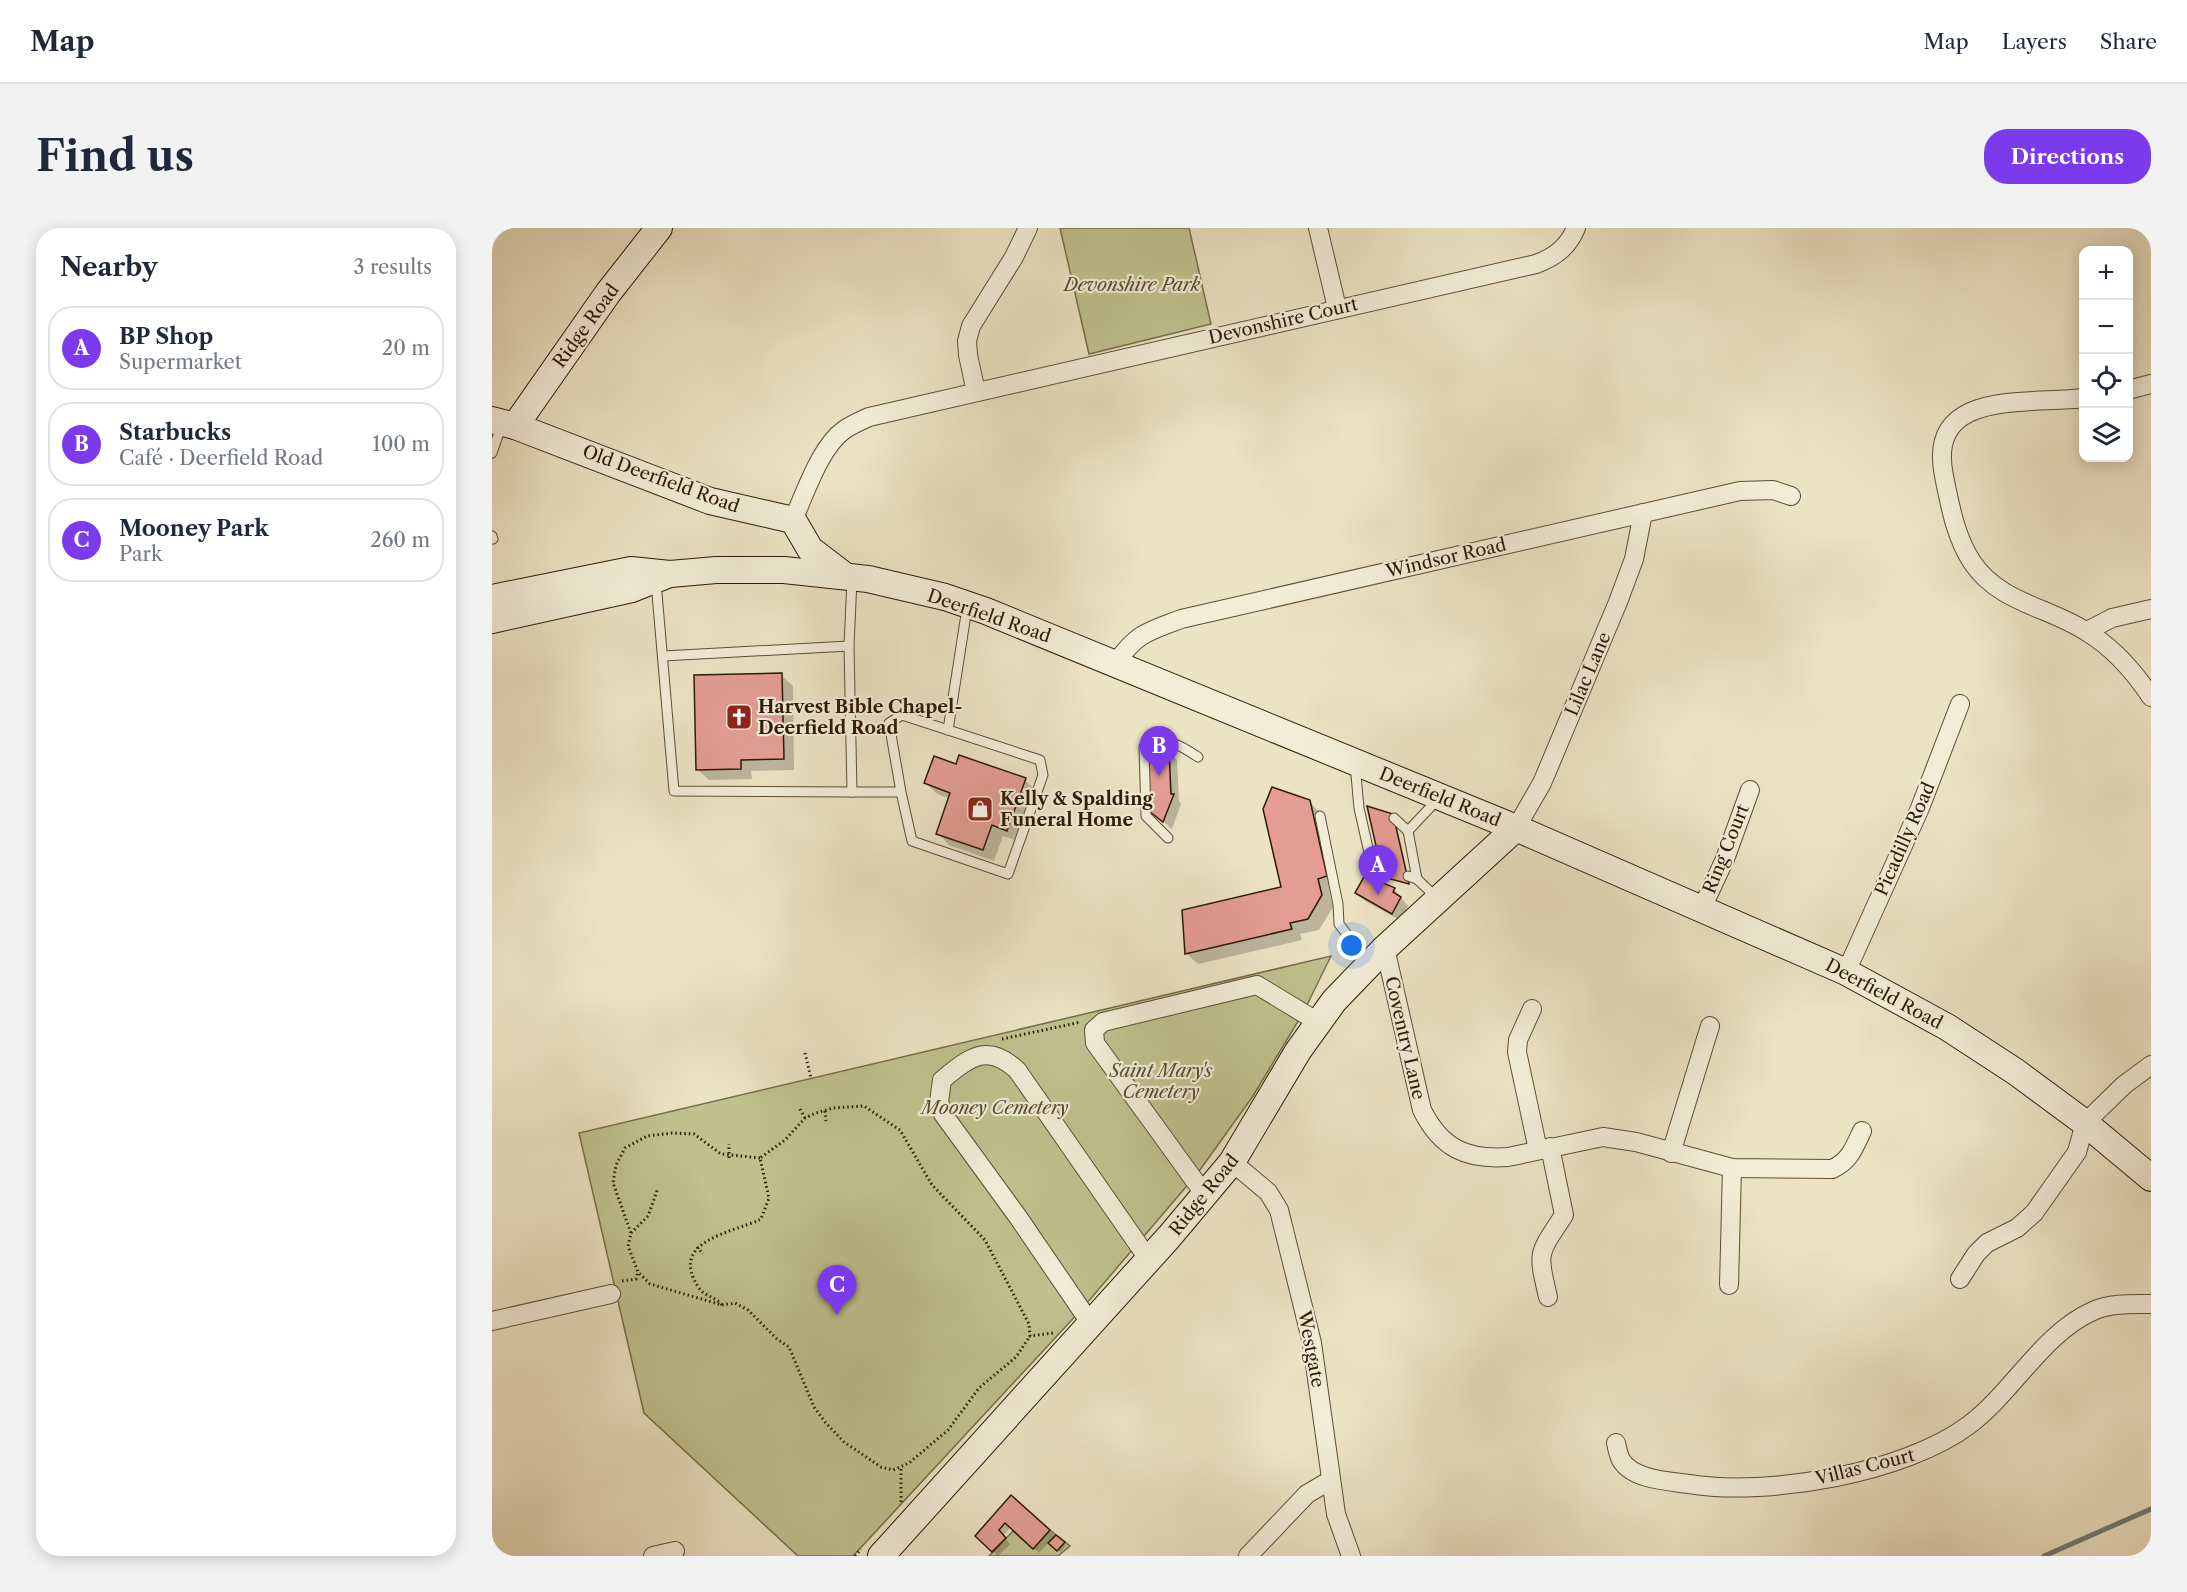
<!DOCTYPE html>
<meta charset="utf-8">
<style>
body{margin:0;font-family:"Libre Caslon Text",serif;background:#f2f2f3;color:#1f2937}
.controls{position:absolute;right:18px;top:18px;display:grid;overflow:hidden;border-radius:12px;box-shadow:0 3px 15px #0003}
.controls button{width:54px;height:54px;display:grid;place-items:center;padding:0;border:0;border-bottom:2px solid #e0e1e3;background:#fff;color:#1f2937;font:30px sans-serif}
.you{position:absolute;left:860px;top:718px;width:21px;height:21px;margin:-15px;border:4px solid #fff;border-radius:50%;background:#1a73e8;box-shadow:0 0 0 9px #1a73e833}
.badge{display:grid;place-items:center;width:39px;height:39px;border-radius:50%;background:#7c3aed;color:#fff;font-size:20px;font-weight:700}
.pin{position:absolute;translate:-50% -50px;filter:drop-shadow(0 2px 3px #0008)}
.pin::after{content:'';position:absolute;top:32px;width:21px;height:18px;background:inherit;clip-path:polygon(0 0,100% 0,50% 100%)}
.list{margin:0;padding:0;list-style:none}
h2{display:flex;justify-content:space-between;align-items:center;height:78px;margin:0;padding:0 24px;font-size:26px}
h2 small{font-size:20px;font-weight:400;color:#747a83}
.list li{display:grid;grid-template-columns:39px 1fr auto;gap:18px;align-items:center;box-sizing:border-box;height:84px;margin:0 12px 12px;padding:0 12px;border:2px solid #e0e1e3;border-radius:24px}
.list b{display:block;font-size:22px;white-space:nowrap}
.list p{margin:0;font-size:20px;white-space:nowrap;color:#747a83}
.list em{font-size:20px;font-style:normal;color:#747a83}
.icon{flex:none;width:33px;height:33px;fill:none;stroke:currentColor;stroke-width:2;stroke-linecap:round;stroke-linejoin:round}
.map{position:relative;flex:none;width:1659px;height:1328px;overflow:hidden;border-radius:24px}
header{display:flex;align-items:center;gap:36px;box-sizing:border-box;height:84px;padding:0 30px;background:#fff;border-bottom:2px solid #e0e1e3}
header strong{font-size:28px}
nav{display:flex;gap:33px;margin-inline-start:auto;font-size:21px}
.intro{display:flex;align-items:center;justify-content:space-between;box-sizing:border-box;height:144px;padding:0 36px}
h1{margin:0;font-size:42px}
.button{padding:15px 27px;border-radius:24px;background:#7c3aed;color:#fff;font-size:21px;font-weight:700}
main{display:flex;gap:36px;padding:0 36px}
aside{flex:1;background:#fff;border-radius:24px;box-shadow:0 3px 15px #0003}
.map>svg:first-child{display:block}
.green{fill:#c0c18e;stroke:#776d49;stroke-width:1.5}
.shadow{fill:#0003}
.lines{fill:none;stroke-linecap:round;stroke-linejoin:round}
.stream{stroke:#6f7b72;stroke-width:5}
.building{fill:#e39d93;stroke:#2e1904;stroke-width:1.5}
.lane-casing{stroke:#5e4c34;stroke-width:11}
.street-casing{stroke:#5e4c34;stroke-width:20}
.secondary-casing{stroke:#2e1904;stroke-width:28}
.path{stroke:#2e1904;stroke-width:3;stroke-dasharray:1.5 3;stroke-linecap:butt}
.lane{stroke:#f3edd8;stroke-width:9}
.street{stroke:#f3edd8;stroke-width:18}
.secondary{stroke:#f3edd8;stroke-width:26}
.labels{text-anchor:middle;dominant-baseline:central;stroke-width:4.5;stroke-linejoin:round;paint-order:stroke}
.park-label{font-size:18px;font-style:italic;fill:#5a4b2d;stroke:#f3edd8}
.street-label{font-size:18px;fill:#2e1904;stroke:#f3edd8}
.poi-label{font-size:18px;font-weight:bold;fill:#2e1904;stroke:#f3edd8;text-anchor:start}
</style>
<header>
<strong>Map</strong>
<nav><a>Map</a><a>Layers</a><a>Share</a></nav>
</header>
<div class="intro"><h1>Find us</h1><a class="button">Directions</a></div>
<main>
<aside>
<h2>Nearby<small>3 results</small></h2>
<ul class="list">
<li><span class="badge">A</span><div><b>BP Shop</b><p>Supermarket</p></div><em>20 m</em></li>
<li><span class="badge">B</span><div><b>Starbucks</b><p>Café · Deerfield Road</p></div><em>100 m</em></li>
<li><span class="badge">C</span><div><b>Mooney Park</b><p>Park</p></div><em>260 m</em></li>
</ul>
</aside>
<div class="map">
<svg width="1659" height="1328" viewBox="0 0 1659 1328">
<rect width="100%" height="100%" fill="#ece3c3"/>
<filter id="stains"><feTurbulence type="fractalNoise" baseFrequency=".00333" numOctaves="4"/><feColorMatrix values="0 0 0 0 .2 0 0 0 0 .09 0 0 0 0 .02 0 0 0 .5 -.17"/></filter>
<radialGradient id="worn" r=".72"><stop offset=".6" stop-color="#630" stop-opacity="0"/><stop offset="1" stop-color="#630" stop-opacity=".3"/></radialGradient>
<g class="green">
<polygon points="568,0 697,0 719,96 597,126"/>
<polygon points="839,728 811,785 761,868 705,946 589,1082 361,1328 306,1328 152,1185 87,905"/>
<polygon points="558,1302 578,1318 566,1328 497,1328 521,1303 541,1321"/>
</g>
<g class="shadow">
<polygon points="289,447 301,458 302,542 259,543 260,551 217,552 205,541"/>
<polygon points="676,523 685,532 687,573 689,576 680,601 658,582"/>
<polygon points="465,538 533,552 544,563 527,613 511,608 502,633 457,617 446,605 458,571 445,566 434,555"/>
<polygon points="817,573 828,585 845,660 837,662 841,679 827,702 808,706 810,712 706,736 694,725 791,660"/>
<polygon points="903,590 918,657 893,648"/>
<polygon points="902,661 916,678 909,693 873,673 865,665"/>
<polygon points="519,1269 574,1317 568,1324 557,1314 547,1325 519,1299 511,1308 518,1316 506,1328 485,1308"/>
</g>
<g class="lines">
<polyline class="stream" points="1552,1328 1659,1281"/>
</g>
<g class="building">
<polygon points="290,445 292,531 249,532 249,541 204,542 202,447"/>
<polygon points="670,518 677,522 679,566 682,566 671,594 657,583 656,526 660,521"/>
<polygon points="467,527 534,550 515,603 500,597 491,622 444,606 458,565 432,555 442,528 464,536"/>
<polygon points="780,559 818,572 835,648 826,651 830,667 816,691 798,695 800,701 693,726 690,682 789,659 771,581"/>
<polygon points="875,578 901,586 917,656 891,649"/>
<polygon points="873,647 903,660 901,664 909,669 900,686 863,665"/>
<polygon points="519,1267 558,1302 541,1321 513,1295 507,1302 514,1310 500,1324 483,1308"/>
<polygon points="564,1307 573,1314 565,1323 556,1315"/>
</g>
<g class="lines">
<defs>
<g id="lane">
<polyline points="0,225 10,196"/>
<polyline points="0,308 1,311"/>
<polyline points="164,354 182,563 360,564 357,418 360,351"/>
<polyline points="171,428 357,418"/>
<polyline points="456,502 475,380"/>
<polyline points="863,536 867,580 880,638 890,641"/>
<polyline points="360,564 409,564 420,613 516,646 551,547 548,532 410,487 397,495 409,564"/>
<polyline points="828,588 846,676 847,696 876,734"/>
<polyline points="902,590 916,603"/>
<path d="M676 610 654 588 652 519C676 509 685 515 706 529"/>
<polyline points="916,648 925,651 945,670"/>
<polyline points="925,651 916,603 946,571"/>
</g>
<g id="street">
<polyline points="826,0 845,80"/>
<polyline points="1636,162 1659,156"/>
<polyline points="484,164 476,127 475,113 479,98 522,29 536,0"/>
<path d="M1592 170C1536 177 1434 160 1452 248 1458 277 1463 308 1480 334 1507 375 1557 379 1595 404 1620 419 1643 445 1659 469"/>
<path d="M301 292C313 266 328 219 352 202 359 197 368 193 377 189L1044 36C1063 29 1076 19 1084 0"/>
<polyline points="1595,403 1620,390 1659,381"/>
<path d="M624 435C645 405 655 404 689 391L1248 263 1281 262 1299 268"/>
<polyline points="1024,600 1050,555 1126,374 1142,331 1151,285"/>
<polyline points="1210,680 1233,631 1258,562"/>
<path d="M893 720 930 882C949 920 974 932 1016 929L1111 909 1144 914 1240 940 1340 941C1358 933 1362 920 1370 903"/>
<polyline points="1354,744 1428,580 1468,476"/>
<polyline points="1040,781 1026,812 1025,824 1046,922"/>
<polyline points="1179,925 1218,798"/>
<polyline points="740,934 776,964 787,982 820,1115 844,1286 859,1328"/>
<polyline points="713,967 603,815 602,802 611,794 765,757 826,794"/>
<polyline points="1468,1051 1484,1026 1495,1015 1525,1000 1542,985 1585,924 1593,895 1632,857 1659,837"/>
<polyline points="1237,1057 1240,940"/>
<path d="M1056 1069C1045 1022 1046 1027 1072 987L1058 919"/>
<polyline points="0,1093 119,1066"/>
<path d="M599 1096 526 989 451 886 447 874 450 852C477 830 495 814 525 842L657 1032"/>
<path d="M1124 1215C1125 1220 1127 1228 1129 1232 1141 1252 1177 1253 1197 1256 1275 1269 1413 1245 1477 1197 1520 1165 1551 1105 1601 1083 1619 1075 1639 1076 1659 1076"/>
<polyline points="161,1328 183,1323"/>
<polyline points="756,1328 815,1266 839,1252"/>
</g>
<g id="secondary">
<polyline points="0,192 23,198 218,273 301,292 318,321 352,347"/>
<polyline points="23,198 116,65 167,0"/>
<polyline points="0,370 139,342 178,346 224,342 292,342 376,351 453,369 494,383 1024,600 1354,744 1455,799 1524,844 1593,895 1659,950"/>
<polyline points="0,392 140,361 175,347"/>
<polyline points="389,1328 677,1009 740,934 806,823 842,773 893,720 1024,600"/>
</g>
</defs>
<use href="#lane" class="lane-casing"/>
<use href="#street" class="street-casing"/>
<use href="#secondary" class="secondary-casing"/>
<g class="path">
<polyline points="510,811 589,794"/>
<polyline points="313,825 319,850"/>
<polyline points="308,881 313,890"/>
<polyline points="333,883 334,893"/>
<polyline points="237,930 237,916"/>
<path d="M268 930 229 926 202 906 180 905 155 908 133 920 124 937 121 955 139 1005 136 1018 146 1044 158 1056 230 1077C224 1069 212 1068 207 1060 175 1013 240 1005 269 991L277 970 268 930 293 912 313 890 324 885 341 880 372 878 408 902 440 957 493 1012 537 1096 538 1108 561 1105"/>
<polyline points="139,1005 156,988 166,960"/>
<polyline points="205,1019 211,1026"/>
<polyline points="130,1053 144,1051 146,1044"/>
<polyline points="230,1077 243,1075 256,1082 285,1111 297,1119 322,1179 333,1194 352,1214 389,1239 401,1242 417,1235 456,1202 487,1160 524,1129 538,1108"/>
<polyline points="409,1274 409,1240"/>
<polyline points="363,1328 369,1321"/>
</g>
<use href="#lane" class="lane"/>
<use href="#street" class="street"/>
<use href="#secondary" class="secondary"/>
</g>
<defs>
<symbol id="church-square" viewBox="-11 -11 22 22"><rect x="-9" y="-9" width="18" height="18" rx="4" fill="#8f2418" stroke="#f3edd8"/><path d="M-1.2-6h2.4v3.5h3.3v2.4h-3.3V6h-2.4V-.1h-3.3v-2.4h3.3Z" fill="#fff"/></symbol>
<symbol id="shop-square" viewBox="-11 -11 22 22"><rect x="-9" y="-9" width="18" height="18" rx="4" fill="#8f2418" stroke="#f3edd8"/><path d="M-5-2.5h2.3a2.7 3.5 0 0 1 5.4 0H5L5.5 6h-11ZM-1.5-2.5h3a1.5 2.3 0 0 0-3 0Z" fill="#fff"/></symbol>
</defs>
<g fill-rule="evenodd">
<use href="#church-square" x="232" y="474" width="30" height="30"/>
<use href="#shop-square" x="473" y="566" width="30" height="30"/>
</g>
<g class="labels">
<g class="park-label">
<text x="640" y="57">Devonshire Park</text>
<text x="669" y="843">Saint Mary's<tspan x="669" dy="21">Cemetery</tspan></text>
<text x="503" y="880">Mooney Cemetery</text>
</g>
<g class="street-label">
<text transform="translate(791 93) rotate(-13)">Devonshire Court</text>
<text transform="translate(94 98) rotate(-54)">Ridge Road</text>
<text transform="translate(169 251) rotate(20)">Old Deerfield Road</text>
<text transform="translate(954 330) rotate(-13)">Windsor Road</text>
<text transform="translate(497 388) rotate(19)">Deerfield Road</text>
<text transform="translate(1096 446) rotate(-67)">Lilac Lane</text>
<text transform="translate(948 569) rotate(22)">Deerfield Road</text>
<text transform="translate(1413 611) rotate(-66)">Picadilly Road</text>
<text transform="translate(1234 621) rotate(-68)">Ring Court</text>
<text transform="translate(1392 766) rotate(28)">Deerfield Road</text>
<text transform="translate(913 810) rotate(77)">Coventry Lane</text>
<text transform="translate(712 967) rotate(-51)">Ridge Road</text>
<text transform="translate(819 1121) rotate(79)">Westgate</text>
<text transform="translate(1373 1239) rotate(-14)">Villas Court</text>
</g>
<g class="poi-label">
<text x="266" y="479">Harvest Bible Chapel-<tspan x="266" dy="21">Deerfield Road</tspan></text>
<text x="508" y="571">Kelly &amp; Spalding<tspan x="508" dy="21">Funeral Home</tspan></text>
</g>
</g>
<rect width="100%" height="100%" filter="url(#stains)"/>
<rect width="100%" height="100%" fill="url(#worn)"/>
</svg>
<div class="controls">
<button>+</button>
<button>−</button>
<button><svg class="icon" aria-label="locate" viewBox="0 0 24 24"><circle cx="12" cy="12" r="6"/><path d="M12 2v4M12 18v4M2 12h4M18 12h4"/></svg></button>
<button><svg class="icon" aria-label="layers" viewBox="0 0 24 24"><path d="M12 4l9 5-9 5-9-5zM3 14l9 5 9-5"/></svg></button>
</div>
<div class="you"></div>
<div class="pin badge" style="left:886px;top:667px">A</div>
<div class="pin badge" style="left:667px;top:548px">B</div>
<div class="pin badge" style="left:345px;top:1087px">C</div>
</div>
</main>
